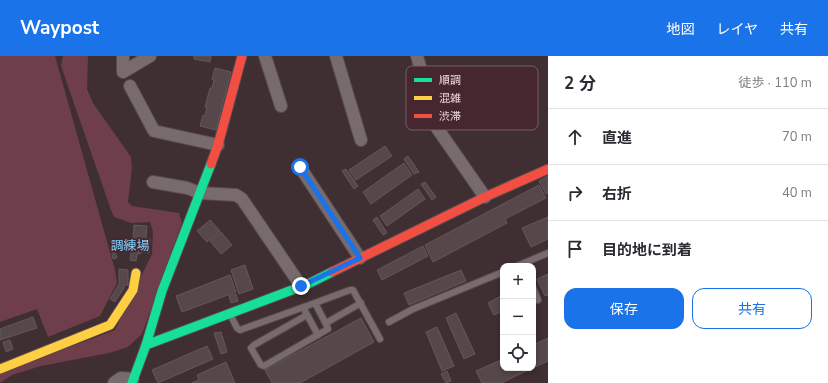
<!DOCTYPE html>
<html lang="ja">
<meta charset="utf-8">
<style>
body{margin:0;font-family:"Nunito Sans","Noto Sans JP",sans-serif;background:#f7f7f7;color:#2b2b33}
.controls{position:absolute;right:12px;bottom:12px;display:grid;overflow:hidden;border-radius:8px;box-shadow:0 2px 6px #0003}
.controls button{width:36px;height:36px;display:grid;place-items:center;padding:0;border:0;border-bottom:1px solid #e1e1e2;background:#fff;color:#2b2b33;font:20px sans-serif}
.stop{position:absolute;width:12px;height:12px;margin:-9px;border:3px solid #1a73e8;border-radius:50%;background:#fff}
.stop.end{background:#1a73e8;border-color:#fff;box-shadow:0 1px 4px #0008}
.list{margin:0;padding:0;list-style:none}
h2{display:flex;justify-content:space-between;align-items:center;height:52px;margin:0;padding:0 16px;font-size:17px}
h2 small{font-size:13px;font-weight:400;color:#7c7c81}
.list li{display:grid;grid-template-columns:26px 1fr auto;gap:12px;align-items:center;box-sizing:border-box;height:56px;padding:0 16px;border-top:1px solid #e1e1e2}
.list b{display:block;font-size:15px;white-space:nowrap}
.list em{font-size:13px;font-style:normal;color:#7c7c81}
.actions{display:flex;gap:8px;padding:12px 16px}
.actions a{flex:1;padding:9px 0;border:1px solid #1a73e8;border-radius:12px;text-align:center;font-size:14px;color:#1a73e8}
.actions .main{background:#1a73e8;color:#fff}
.icon{flex:none;width:22px;height:22px;fill:none;stroke:currentColor;stroke-width:2;stroke-linecap:round;stroke-linejoin:round}
.map{position:relative;flex:none;width:548px;height:327px;overflow:hidden}
header{display:flex;align-items:center;gap:24px;box-sizing:border-box;height:56px;padding:0 20px;background:#1a73e8;color:#fff}
header strong{font-size:19px}
nav{display:flex;gap:22px;margin-inline-start:auto;font-size:14px}
main{display:flex}
aside{flex:1;background:#fff}
.map>svg:first-child{display:block}
.green{fill:#6e3e4a}
.building{fill:#55474a;stroke:#65575a}
.lines{fill:none;stroke-linecap:round;stroke-linejoin:round}
.lane-casing{stroke:#594a4e;stroke-width:8}
.street-casing{stroke:#594a4e;stroke-width:14}
.fast-casing{stroke:#594a4e;stroke-width:11}
.slow-casing{stroke:#594a4e;stroke-width:11}
.jam-casing{stroke:#594a4e;stroke-width:11}
.lane{stroke:#786b6e;stroke-width:6}
.street{stroke:#786b6e;stroke-width:12}
.fast{stroke:#16e098;stroke-width:9}
.slow{stroke:#ffcf43;stroke-width:9}
.jam{stroke:#f24e42;stroke-width:9}
.route{stroke:#1a73e8;stroke-width:5}
.labels{text-anchor:middle;dominant-baseline:central;stroke-width:3.5;stroke-linejoin:round;paint-order:stroke}
.quarter-label{font-size:13px;fill:#81d1fd;stroke:#46272f}
.key{fill:#46272f;stroke:#795d64;stroke-width:1}
.key-label{font-size:11px;fill:#efdade}
</style>
<header>
<strong>Waypost</strong>
<nav><a>地図</a><a>レイヤ</a><a>共有</a></nav>
</header>
<main>
<div class="map">
<svg width="548" height="327" viewBox="0 0 548 327">
<rect width="100%" height="100%" fill="#3f2e32"/>
<g class="green">
<polygon points="0,0 55,0 115,214 117,227 100,260 48,281 37,253 0,266"/>
<polygon points="63,0 88,0 87,33 93,47 131,101 132,112 128,146 132,150 179,157 182,167 142,278 128,291 109,297 41,310 12,319 0,327 0,317 115,274 152,198 153,176 150,166 131,167 114,161 111,154 61,10"/>
</g>
<g class="building">
<polygon points="194,0 211,0 210,6 194,3"/>
<polygon points="215,12 231,16 216,74 200,70 203,59 205,60 207,51 205,51 210,32 212,32 214,24 212,23"/>
<polygon points="385,90 392,100 356,124 349,114"/>
<polygon points="408,100 419,116 414,118 404,103"/>
<polygon points="404,107 412,119 371,148 363,136"/>
<polygon points="346,113 358,130 354,133 342,115"/>
<polygon points="548,120 548,137 546,138 539,125"/>
<polygon points="425,126 436,141 432,144 421,128"/>
<polygon points="539,129 546,142 505,163 507,167 433,206 425,189"/>
<polygon points="418,133 425,143 387,170 380,160"/>
<polygon points="377,161 387,177 383,179 373,164"/>
<polygon points="548,161 548,183 531,191 522,172"/>
<polygon points="210,164 220,175 207,186 197,175"/>
<polygon points="134,169 147,170 146,183 150,183 149,197 140,196 140,198 137,198 136,205 130,204 131,196 133,196 135,184 133,184"/>
<polygon points="221,176 232,189 221,198 210,185"/>
<polygon points="423,190 428,200 382,224 377,214"/>
<polygon points="111,192 114,192 117,202 113,203"/>
<polygon points="245,209 253,233 239,238 231,214"/>
<polygon points="119,213 128,214 128,229 124,229 124,232 115,246 110,243 119,228"/>
<polygon points="461,214 466,225 409,249 404,237"/>
<polygon points="548,218 548,239 545,240 537,223"/>
<polygon points="230,219 236,236 182,256 176,240"/>
<polygon points="236,238 238,245 231,247 229,240"/>
<polygon points="503,239 503,255 494,259 488,247"/>
<polygon points="456,257 475,298 464,303 446,262"/>
<polygon points="33,261 37,272 0,284 0,273"/>
<polygon points="361,262 374,286 300,327 272,327 265,314"/>
<polygon points="437,271 454,310 442,315 426,276"/>
<polygon points="221,276 227,296 221,298 214,277"/>
<polygon points="548,282 548,305 501,327 482,327 476,315 503,303 503,312 533,312 533,289"/>
<polygon points="10,284 13,293 6,296 3,286"/>
<polygon points="207,290 213,303 158,327 152,314"/>
<polygon points="226,306 235,327 192,327 199,324 197,319"/>
<polygon points="447,315 451,325 446,327 441,318"/>
</g>
<g class="lines">
<defs>
<g id="lane">
<polyline points="517,210 548,197"/>
<polyline points="533,232 538,244"/>
<polyline points="315,247 350,234 353,234 380,283"/>
<polyline points="305,255 318,279"/>
<polyline points="230,258 237,272 240,274 315,247 327,270 328,273 264,310 261,309 251,292 254,289 307,259"/>
<polyline points="389,266 413,253 503,216"/>
<polyline points="326,267 361,247"/>
</g>
<g id="street">
<polyline points="123,0 123,16 150,0"/>
<polyline points="265,0 281,50"/>
<polyline points="336,0 361,84"/>
<polyline points="417,0 437,72 485,141"/>
<polyline points="130,30 154,75 218,89"/>
<polyline points="300,111 360,202"/>
<polyline points="153,126 187,132 200,137 236,139 242,143 301,230"/>
<polyline points="114,327 121,322 133,323"/>
</g>
<g id="fast">
<polyline points="146,289 308,228 332,216"/>
<polyline points="132,327 146,289 162,235 211,108"/>
</g>
<polyline id="slow" points="0,313 110,269 133,234 136,217"/>
<g id="jam">
<polyline points="211,108 218,89 242,0"/>
<polyline points="332,216 485,141 548,113"/>
</g>
</defs>
<use href="#lane" class="lane-casing"/>
<use href="#street" class="street-casing"/>
<use href="#fast" class="fast-casing"/>
<use href="#slow" class="slow-casing"/>
<use href="#jam" class="jam-casing"/>
<use href="#lane" class="lane"/>
<use href="#street" class="street"/>
<use href="#fast" class="fast"/>
<use href="#slow" class="slow"/>
<use href="#jam" class="jam"/>
</g>
<g class="lines">
<polyline class="route" points="300,111 360,202 301,230"/>
</g>
<g class="labels">
<g class="quarter-label">
<text x="130" y="190">調練場</text>
</g>
</g>
<rect x="406" y="10" width="132" height="64" rx="6" class="key"/>
<rect x="414" y="22" width="18" height="4" fill="#16e098"/>
<rect x="414" y="40" width="18" height="4" fill="#ffcf43"/>
<rect x="414" y="58" width="18" height="4" fill="#f24e42"/>
<g class="key-label">
<text x="439" y="28">順調</text>
<text x="439" y="46">混雑</text>
<text x="439" y="64">渋滞</text>
</g>
</svg>
<div class="controls">
<button>+</button>
<button>−</button>
<button><svg class="icon" aria-label="locate" viewBox="0 0 24 24"><circle cx="12" cy="12" r="6"/><path d="M12 2v4M12 18v4M2 12h4M18 12h4"/></svg></button>
</div>
<div class="stop" style="left:300px;top:111px"></div>
<div class="stop end" style="left:301px;top:230px"></div>
</div>
<aside>
<h2>2 分<small>徒歩 · 110 m</small></h2>
<ul class="list">
<li><svg class="icon" aria-label="ahead" viewBox="0 0 24 24"><path d="M12 20V5M6 11l6-6 6 6"/></svg><div><b>直進</b></div><em>70 m</em></li>
<li><svg class="icon" aria-label="right" viewBox="0 0 24 24"><path d="M7 20v-9h11M14 6l5 5-5 5"/></svg><div><b>右折</b></div><em>40 m</em></li>
<li><svg class="icon" aria-label="arrive" viewBox="0 0 24 24"><path d="M6 21V4h12l-3 4 3 4H6"/></svg><div><b>目的地に到着</b></div></li>
</ul>
<div class="actions"><a class="main">保存</a><a>共有</a></div>
</aside>
</main>
